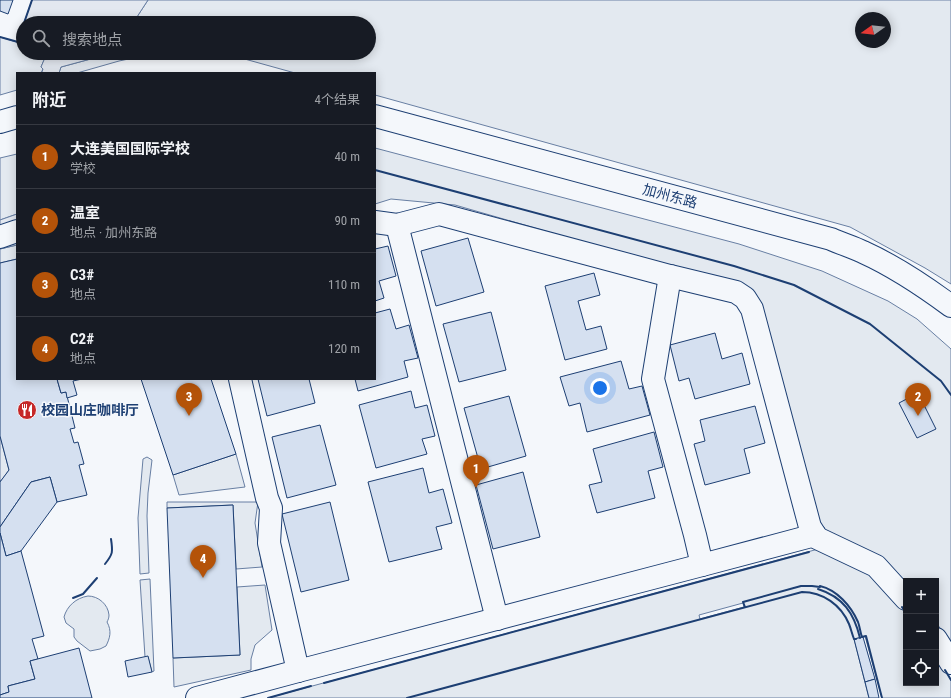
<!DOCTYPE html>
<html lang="zh">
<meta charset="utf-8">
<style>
body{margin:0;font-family:"Roboto Condensed","Noto Sans SC",sans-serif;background:#20242c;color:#f1f3f6}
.controls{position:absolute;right:12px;bottom:12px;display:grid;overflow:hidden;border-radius:0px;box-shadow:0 2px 10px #0003}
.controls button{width:36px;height:36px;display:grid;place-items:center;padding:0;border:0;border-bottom:1px solid #363941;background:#171b24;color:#f1f3f6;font:20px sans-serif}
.compass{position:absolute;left:855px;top:12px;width:36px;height:36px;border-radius:50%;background:#171b24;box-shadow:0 2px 10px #0003;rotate:255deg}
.you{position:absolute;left:600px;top:388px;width:14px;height:14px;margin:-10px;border:3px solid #fff;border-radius:50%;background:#1a73e8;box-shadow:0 0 0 6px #1a73e833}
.badge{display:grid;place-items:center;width:26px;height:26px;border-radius:50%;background:#b45309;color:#fff;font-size:13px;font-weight:700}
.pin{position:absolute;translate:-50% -33px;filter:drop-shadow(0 1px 2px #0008)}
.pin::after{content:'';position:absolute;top:21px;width:14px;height:12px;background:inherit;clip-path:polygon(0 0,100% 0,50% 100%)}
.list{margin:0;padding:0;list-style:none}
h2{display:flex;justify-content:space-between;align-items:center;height:52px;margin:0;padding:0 16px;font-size:17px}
h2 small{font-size:13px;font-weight:400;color:#9ea1a6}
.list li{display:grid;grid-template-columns:26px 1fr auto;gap:12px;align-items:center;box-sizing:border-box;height:64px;padding:0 16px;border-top:1px solid #363941}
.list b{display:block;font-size:15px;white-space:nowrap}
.list p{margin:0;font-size:13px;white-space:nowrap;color:#9ea1a6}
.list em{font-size:13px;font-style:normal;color:#9ea1a6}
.icon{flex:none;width:22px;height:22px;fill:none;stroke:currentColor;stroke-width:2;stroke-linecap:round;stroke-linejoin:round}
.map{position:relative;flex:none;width:951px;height:698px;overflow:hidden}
.search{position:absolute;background:#171b24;box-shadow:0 2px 10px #0003;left:16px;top:16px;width:360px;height:44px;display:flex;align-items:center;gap:10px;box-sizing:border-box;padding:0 14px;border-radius:22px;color:#9ea1a6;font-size:15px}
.panel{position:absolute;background:#171b24;box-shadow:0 2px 10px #0003;left:16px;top:72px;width:360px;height:308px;border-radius:0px}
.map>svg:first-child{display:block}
.green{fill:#e3e9f0;stroke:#687fa3;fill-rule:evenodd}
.parking{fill:#e3e8f0;stroke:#687fa3}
.building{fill:#d5e0f0;stroke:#1d3f73}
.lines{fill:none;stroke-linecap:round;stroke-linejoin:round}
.minor-casing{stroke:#1d3f73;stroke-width:24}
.minor{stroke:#f4f7fb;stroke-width:22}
.wall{stroke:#1d3f73;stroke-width:2}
.labels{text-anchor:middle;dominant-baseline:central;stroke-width:3;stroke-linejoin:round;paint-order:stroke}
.street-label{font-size:14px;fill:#1d3f73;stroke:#f4f7fb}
.poi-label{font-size:14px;font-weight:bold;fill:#1d3f73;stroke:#f4f7fb;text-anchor:start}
</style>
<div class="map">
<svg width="951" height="698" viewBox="0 0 951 698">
<rect width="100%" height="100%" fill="#f4f7fb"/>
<g class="green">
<path d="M148 0H951V284L925 268 850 227 375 95V73H295L223 53H369V23H133ZM861 18H885V42H861Z"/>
<polygon points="0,37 23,44 23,53 47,53 41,67 43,69 41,73 17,73 17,90 0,95"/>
<polygon points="104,53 157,53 119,61 77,73 59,73 61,67 98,57"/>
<polygon points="375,148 739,244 822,271 888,301 917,319 951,349 951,645 936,622 936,581 906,581 906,584 823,534 739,287 455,205 391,199 375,204"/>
<polygon points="17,154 17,214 0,220 0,158"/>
<polygon points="17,245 17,259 0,263 0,249"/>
<polygon points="0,436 9,470 1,481 0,480"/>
<polygon points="236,454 245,487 179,495 173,475"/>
<polygon points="147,457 152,460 148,493 147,516 149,573 140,574 138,518 143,459"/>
<polygon points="167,502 258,502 255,523 262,567 236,569 233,505 167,508"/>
<path d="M822 548 874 572 906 613V683H936V655L951 680V698H882L865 636 854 639 869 698H268ZM743 603 744 607 700 619 699 615Z"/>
<polygon points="150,579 154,671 152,672 148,657 145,657 140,580"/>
<polygon points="265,585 272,630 255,645 251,659 251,670 174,687 173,658 240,655 237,587"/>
<path d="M88 596C98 596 108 604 109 615 109 618 108 620 107 622 112 631 110 638 106 646L100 649 90 651 77 641 74 637V629L66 623 64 617C67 606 76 598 88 596Z"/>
</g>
<g class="parking">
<polygon points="32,0 148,0 133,23 24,23"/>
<polygon points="47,53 104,53 98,57 61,67 59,73 43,73 42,72 43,69 41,67"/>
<polygon points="17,214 17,245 0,249 0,220"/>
</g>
<g class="building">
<polygon points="0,0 13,0 8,14 0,11"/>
<polygon points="468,238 484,292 436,306 421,251"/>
<polygon points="388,246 396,276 379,281 384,298 375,301 375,249"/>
<polygon points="17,259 17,379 57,379 61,393 66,392 75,428 70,429 74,443 78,442 84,464 79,465 87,495 57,502 50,477 31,482 0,527 0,482 9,470 0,436 0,263"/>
<polygon points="594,273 600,295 578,301 586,330 601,326 607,349 565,360 545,286"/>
<polygon points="390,309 396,329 409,325 418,358 404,361 408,377 358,391 355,379 375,379 375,313"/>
<polygon points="491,312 506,370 459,382 443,324"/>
<polygon points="715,333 722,359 742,353 750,384 695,399 689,378 679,381 670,345"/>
<polygon points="621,361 629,389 642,386 650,415 587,432 580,403 569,406 560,377"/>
<polygon points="57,379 82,379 73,381 77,395 67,398 66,392 61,393"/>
<polygon points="141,379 211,379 236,454 173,475"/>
<polygon points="258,379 309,379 315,403 267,416"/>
<polygon points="411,391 415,408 427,405 435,436 422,439 427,454 376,468 359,405"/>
<polygon points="918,393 936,429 917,438 899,403"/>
<polygon points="509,396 526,456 481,469 464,408"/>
<polygon points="755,406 765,443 744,449 750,473 705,485 694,444 705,441 700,420"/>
<polygon points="320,425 336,485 287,498 272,437"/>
<polygon points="654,432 663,467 648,471 655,498 597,513 589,485 602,482 593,449"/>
<polygon points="423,468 429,493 443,489 452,523 436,527 442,549 389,562 368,482"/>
<polygon points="523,472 540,537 493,549 476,485"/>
<polygon points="50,477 57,502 21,551 6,556 0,533 0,527 31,482"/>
<polygon points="330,502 349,580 301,592 282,514"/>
<polygon points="233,505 240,655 173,658 167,508"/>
<polygon points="0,533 6,556 21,551 44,636 32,639 38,659 30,661 35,679 8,686 9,692 0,695"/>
<polygon points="863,637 875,679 865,682 854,639"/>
<polygon points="79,648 92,698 0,698 0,695 9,692 8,686 35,679 30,661"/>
<polygon points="148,656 152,672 128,677 125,661"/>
<polygon points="875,679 879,698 869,698 865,682"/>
</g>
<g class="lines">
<defs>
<g id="minor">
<path d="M375 116 831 239C842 244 853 247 863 252 894 266 924 286 951 306"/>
<polyline points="0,122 17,117"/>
<polyline points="375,222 397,225 439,214 670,276 736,292 745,298 752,309 810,527 817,538 876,566 906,599"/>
<polyline points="397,225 497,619"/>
<polyline points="0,237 17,231"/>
<polyline points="240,379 267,498 271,508 269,543 298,671 702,565 695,535 653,379 670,276"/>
<polyline points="702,565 815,535"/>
<polyline points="936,639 951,663"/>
<polyline points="197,698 298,671"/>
</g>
</defs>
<use href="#minor" class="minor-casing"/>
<use href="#minor" class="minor"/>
<g class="wall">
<polyline points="24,23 32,0"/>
<polyline points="0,37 18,42 23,27"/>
<polyline points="375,170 734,266 794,285 870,324 941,381 951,395"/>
<path d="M105 564C113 554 113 552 111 539"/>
<path d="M818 589C843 597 854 613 860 638"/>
<polyline points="73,598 83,594 97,578"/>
<path d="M745 607 743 602 801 586H812L820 587V586C837 590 851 606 858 622 860 627 860 632 862 637L866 636 882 698"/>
<polyline points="902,607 906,613"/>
<polyline points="945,670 951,680"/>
<polyline points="324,683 809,552"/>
<polyline points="268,698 311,686"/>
<path d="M407 698 802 592C823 592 841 605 849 624 851 629 852 634 854 639H856"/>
</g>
</g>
<defs>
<symbol id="restaurant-disc" viewBox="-11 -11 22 22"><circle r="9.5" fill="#c62828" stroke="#f4f7fb"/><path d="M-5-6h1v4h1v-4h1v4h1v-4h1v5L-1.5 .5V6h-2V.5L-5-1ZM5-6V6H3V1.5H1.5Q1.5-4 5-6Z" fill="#fff"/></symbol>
</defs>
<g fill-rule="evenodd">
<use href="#restaurant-disc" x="16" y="399" width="22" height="22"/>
</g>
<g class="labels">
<g class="street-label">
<text transform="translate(670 196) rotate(15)">加州东路</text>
</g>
<g class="poi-label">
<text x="41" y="410">校园山庄咖啡厅</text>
</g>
</g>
</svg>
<div class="controls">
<button>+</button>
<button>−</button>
<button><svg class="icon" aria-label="locate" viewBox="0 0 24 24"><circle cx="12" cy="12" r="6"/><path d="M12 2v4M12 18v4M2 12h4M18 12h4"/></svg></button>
</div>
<svg class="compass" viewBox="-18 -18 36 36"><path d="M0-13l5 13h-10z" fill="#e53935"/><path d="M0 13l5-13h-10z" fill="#9ea1a6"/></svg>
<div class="you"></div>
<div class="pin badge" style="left:476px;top:488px">1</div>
<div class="pin badge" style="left:918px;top:416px">2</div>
<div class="pin badge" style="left:189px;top:416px">3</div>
<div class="pin badge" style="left:203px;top:578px">4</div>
<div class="search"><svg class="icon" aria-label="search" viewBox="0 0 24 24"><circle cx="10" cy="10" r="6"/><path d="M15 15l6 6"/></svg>搜索地点</div>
<section class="panel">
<h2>附近<small>4个结果</small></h2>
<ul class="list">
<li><span class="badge">1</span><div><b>大连美国国际学校</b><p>学校</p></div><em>40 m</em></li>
<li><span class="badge">2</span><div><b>温室</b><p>地点 · 加州东路</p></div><em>90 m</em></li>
<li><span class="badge">3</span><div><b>C3#</b><p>地点</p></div><em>110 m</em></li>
<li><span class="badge">4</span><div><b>C2#</b><p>地点</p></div><em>120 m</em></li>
</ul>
</section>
</div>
